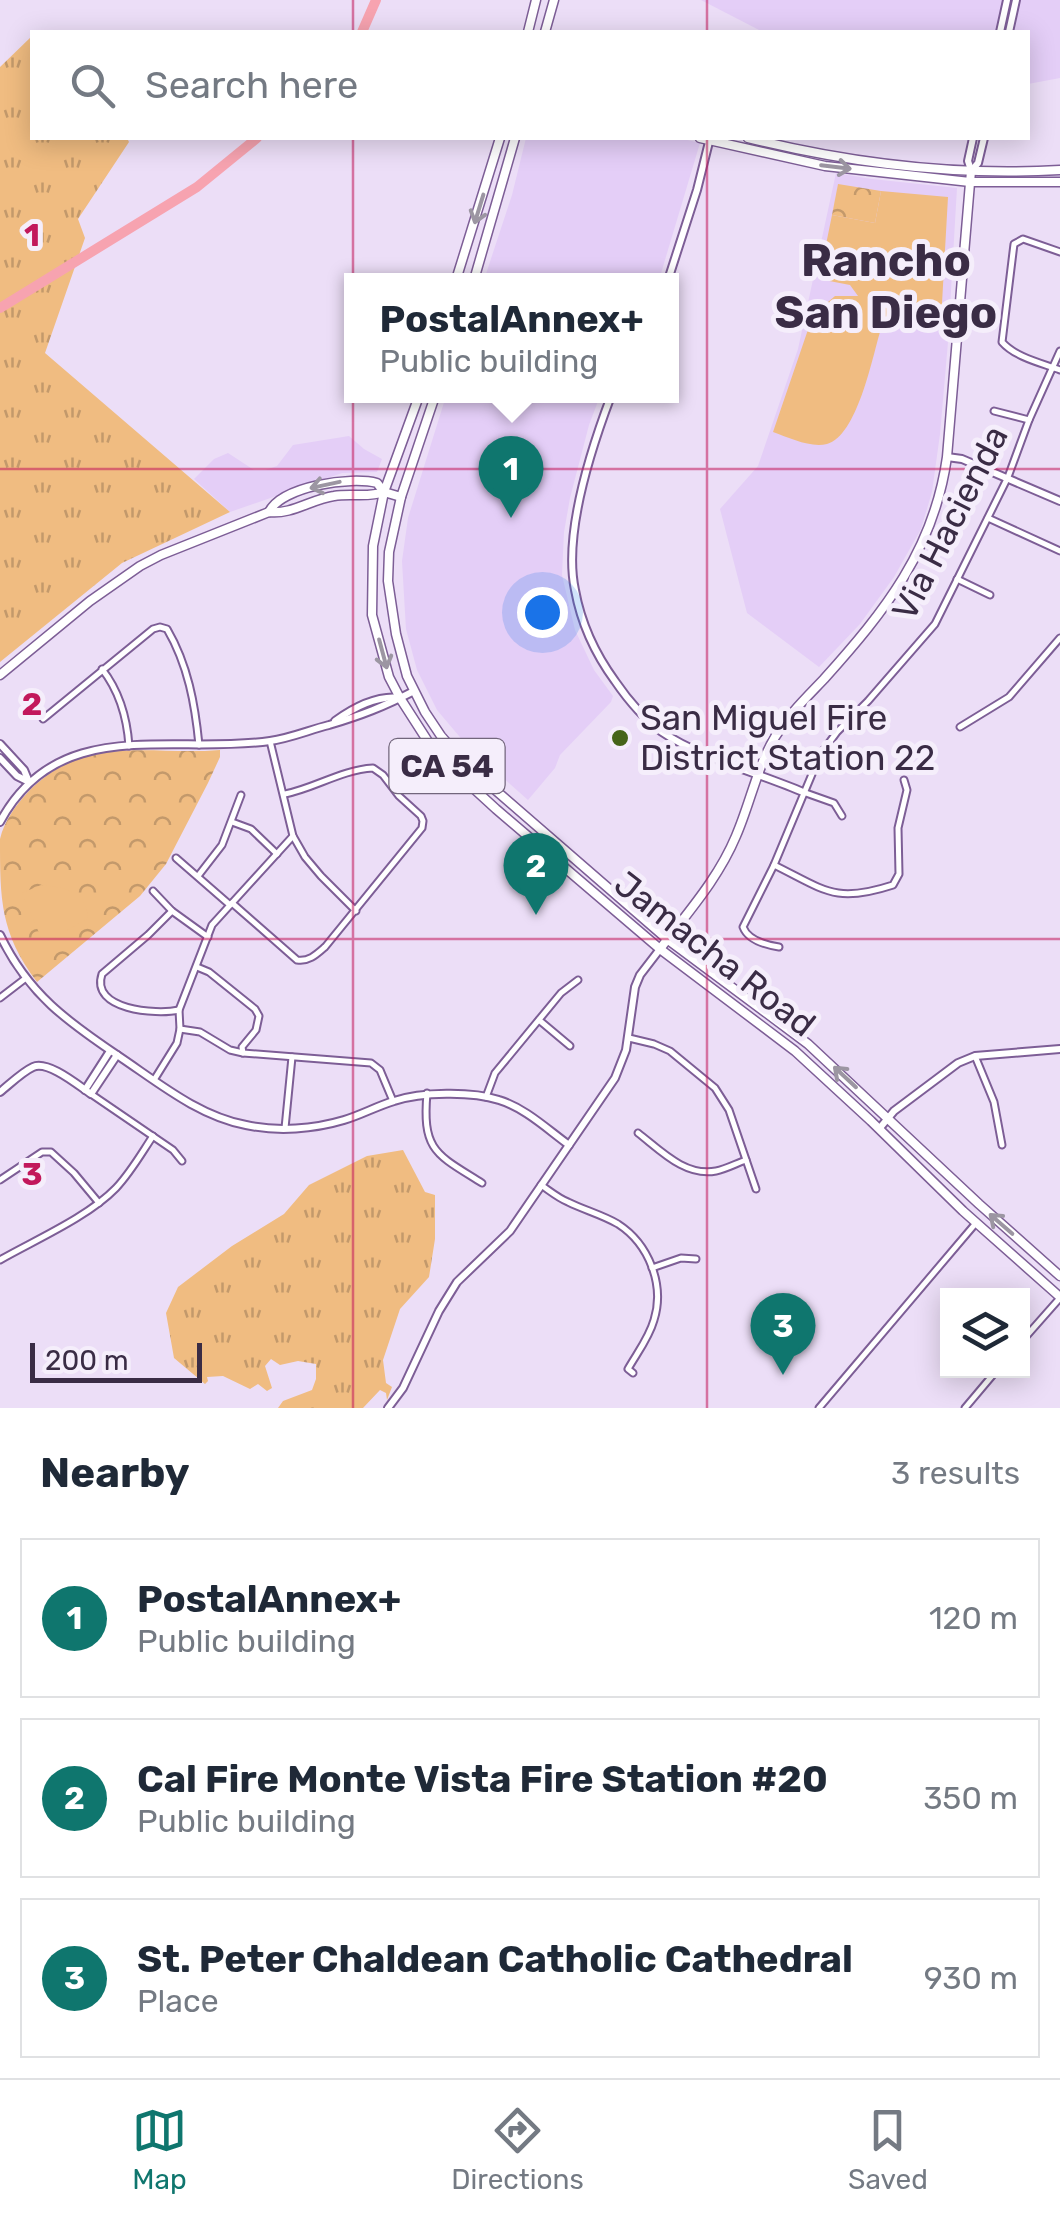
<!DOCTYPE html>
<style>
body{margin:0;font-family:Rubik,sans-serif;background:#f6f6f7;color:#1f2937}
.controls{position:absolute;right:30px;bottom:30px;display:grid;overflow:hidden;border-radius:0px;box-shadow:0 5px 25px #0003}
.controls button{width:90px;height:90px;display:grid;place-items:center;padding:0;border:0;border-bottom:2px solid #e0e1e3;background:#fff;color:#1f2937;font:50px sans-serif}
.scale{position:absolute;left:30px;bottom:25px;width:172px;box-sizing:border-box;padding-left:10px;border:5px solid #3a2c45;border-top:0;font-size:28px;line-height:35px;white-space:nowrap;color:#3a2c45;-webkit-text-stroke:8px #f5eefb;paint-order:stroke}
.you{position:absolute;left:542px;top:612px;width:35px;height:35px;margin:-25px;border:8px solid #fff;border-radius:50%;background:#1a73e8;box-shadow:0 0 0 15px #1a73e833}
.badge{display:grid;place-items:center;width:65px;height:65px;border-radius:50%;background:#0f766e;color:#fff;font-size:32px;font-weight:700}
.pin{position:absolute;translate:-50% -82px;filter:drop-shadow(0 2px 5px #0008)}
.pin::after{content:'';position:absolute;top:52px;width:35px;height:30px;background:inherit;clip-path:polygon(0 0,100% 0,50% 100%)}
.popup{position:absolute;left:344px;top:273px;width:335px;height:130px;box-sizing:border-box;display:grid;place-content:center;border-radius:0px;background:#fff;filter:drop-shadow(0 2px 8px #0005);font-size:32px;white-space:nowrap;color:#747a83}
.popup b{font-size:38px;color:#1f2937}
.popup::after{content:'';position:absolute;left:50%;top:100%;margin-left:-20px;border:20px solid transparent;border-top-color:#fff}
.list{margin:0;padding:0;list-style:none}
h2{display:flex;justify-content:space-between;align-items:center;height:130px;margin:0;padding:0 40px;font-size:42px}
h2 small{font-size:32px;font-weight:400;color:#747a83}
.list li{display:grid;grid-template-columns:65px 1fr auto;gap:30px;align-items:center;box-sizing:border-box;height:160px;margin:0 20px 20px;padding:0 20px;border:2px solid #e0e1e3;border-radius:0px}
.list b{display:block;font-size:38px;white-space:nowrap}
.list p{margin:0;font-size:32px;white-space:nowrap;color:#747a83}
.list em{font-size:32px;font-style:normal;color:#747a83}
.icon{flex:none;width:55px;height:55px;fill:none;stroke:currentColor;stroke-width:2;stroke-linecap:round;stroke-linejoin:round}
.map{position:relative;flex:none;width:1060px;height:1408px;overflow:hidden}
.search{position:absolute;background:#fff;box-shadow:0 5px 25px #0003;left:30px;right:30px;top:30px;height:110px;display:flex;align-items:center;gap:25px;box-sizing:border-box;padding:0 35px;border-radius:0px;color:#747a83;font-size:38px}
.sheet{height:670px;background:#fff}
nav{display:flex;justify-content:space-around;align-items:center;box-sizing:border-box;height:140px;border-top:2px solid #e0e1e3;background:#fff;font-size:28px;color:#747a83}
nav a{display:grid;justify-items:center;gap:5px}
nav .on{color:#0f766e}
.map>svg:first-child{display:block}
.built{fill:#e4cef7}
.grass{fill:url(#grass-tufts)}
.park{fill:url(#park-crowns)}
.garden{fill:#f0bc81}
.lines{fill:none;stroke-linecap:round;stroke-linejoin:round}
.river{stroke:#f7a3b0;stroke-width:10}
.minor-casing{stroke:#7d5e96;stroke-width:9}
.tertiary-casing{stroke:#7d5e96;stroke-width:10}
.secondary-casing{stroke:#7d5e96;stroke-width:11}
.primary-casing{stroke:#7d5e96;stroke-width:11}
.minor{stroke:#fff;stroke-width:5}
.tertiary{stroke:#fff;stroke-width:6}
.secondary{stroke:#fff;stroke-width:8}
.primary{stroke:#fff;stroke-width:8}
.oneway{stroke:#9c96a2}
.grid{fill:none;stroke:#c2185b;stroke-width:2.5;stroke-opacity:0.55}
.poi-dot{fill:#466519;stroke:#f5eefb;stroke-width:4}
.labels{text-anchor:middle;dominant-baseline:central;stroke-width:10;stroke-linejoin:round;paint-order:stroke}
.shield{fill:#f5eefb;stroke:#72667c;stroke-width:2.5}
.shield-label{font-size:32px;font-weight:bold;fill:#3a2c45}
.street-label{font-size:35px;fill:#3a2c45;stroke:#f5eefb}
.poi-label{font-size:35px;fill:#3a2c45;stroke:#f5eefb;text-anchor:start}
.district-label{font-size:45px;font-weight:bold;fill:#3a2c45;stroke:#f5eefb}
.grid-label{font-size:32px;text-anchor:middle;font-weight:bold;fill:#c2185b;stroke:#f5eefb;stroke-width:10;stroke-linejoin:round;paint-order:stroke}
</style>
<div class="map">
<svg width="1060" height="1408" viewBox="0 0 1060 1408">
<defs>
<pattern id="grass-tufts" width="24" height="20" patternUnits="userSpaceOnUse" patternTransform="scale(2.5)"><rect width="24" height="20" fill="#f0bc81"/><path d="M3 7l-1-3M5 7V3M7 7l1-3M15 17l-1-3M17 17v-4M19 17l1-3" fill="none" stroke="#c3996b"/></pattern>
<pattern id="park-crowns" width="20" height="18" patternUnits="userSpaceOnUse" patternTransform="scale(2.5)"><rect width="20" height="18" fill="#f0bc81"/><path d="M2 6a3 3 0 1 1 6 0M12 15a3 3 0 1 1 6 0" fill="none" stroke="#c3996b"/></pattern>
</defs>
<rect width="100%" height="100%" fill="#ecdef7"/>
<g class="built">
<polygon points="701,0 1060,0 1060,78 1028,84 1028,32 763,32"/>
<polygon points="526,138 679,138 700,143 659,280 484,280 512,195"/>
<polygon points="836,173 872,179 957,188 948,342 940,434 932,492 921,529 894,577 860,624 819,667 747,613 720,509 758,466 798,349"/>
<polygon points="446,396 600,396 589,425 570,498 564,532 562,575 575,630 594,670 613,696 611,702 560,755 555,768 528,800 491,767 481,762 437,710 417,670 406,629 402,561 408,518"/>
<polygon points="349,436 364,449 382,459 377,472 342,473 230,512 194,479 214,459 228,453 254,470 265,470 277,466 293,445"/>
</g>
<g class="grass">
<polygon points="32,36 32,138 127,138 129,142 78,219 85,238 45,353 230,512 122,563 0,662 0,67"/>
<polygon points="403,1150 425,1192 435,1195 435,1239 429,1277 400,1309 383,1360 386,1383 392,1387 387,1400 386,1393 380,1390 363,1408 278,1408 283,1401 312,1390 316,1379 316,1364 298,1361 280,1365 271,1359 265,1366 272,1388 267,1391 258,1384 250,1389 223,1376 207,1377 208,1381 205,1384 174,1358 166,1313 178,1287 232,1246 284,1214 309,1185 367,1156"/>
</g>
<g class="park">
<polygon points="838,184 881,191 875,223 832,215"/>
<path d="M220 750V757L208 783 166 864 140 896 37 982C0 933 0 899 0 839 4 821 16 805 28 792 85 733 149 756 220 750Z"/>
</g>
<g class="garden">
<path d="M881 191 948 197 941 321 933 329 880 324V332C872 359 857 436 827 444 810 448 790 438 773 432L813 315 835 296H858L850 285 819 279 832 215 875 223Z"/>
<path d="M41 885C63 887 86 891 88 918L47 942 42 940 22 893Z"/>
</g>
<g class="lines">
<g class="river">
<polyline points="362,32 376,0"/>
<polyline points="0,308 197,187 257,138"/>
</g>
<defs>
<g id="minor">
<path d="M1060 252 1023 239 1014 244 1002 342C1015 357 1041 363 1060 370"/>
<polyline points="994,411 1029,420"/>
<polyline points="988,518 1060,551"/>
<polyline points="957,579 990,595"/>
<path d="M102 669C120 692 127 717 129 746"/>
<path d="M43 719 153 629 160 627 167 629C188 665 195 704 199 745"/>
<polyline points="960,727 1009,697 1060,638"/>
<polyline points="270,741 293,836 305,857 321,876 356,911"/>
<polyline points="803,792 834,803 842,816"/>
<polyline points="232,822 251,829 277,854"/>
<polyline points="176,858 230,905"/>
<path d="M774 865C825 890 835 904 893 885L899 874 898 828 907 790 904 780"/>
<polyline points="198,876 222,845 241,795"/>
<polyline points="153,891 172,911 208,937"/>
<path d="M232 903 297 960C309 962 317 954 325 947L422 828 423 821 421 816 399 796 383 775 373 768C341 770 315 788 285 794"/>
<path d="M172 911 148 935 102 974C90 1010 156 1015 179 1010"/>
<path d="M779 947C766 945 748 940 743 927L774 865 820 755 837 732 868 701 935 624 1008 477 1029 420 1060 351"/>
<polyline points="197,967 209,972 255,1009 259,1016 256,1030 242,1047 243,1053"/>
<polyline points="0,998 26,978"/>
<polyline points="539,1020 570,1046"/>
<polyline points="180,1029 200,1032 230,1050 243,1053 371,1063 380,1070 393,1101"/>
<polyline points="629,1038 654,1044 670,1051 715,1088 729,1110 756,1189"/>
<polyline points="975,1056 994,1102 1002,1145"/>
<polyline points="154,1080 177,1043 180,1029 179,1010 212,925 293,836"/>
<path d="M427 1093C422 1151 436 1154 482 1183"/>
<polyline points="91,1094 173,1150 182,1161"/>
<polyline points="486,1097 495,1073 561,993 578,980"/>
<polyline points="285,1128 292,1057"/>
<path d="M638 1133C660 1150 685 1177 716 1171 726 1169 737 1163 746 1160"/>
<polyline points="0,1180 42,1152 51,1152 74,1173 99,1203"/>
<path d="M541 1185C550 1191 558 1198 568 1202 584 1210 603 1215 618 1224 649 1244 665 1285 654 1320 649 1338 637 1353 628 1369L633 1373"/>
<path d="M0 1260C35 1240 88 1217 116 1188 131 1172 141 1154 153 1136"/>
<polyline points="652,1268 681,1258 696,1259"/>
<polyline points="1022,1341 1060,1298"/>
<polyline points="819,1408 976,1223"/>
<polyline points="965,1408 997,1370"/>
</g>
<g id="tertiary">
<polyline points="1000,32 1007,0"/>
<polyline points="1009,32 1016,0"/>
<polyline points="971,170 968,161 973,138"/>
<polyline points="972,170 978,163 984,138"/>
<polyline points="668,280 697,190 710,138"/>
<path d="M611 396C591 449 563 534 575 590 581 623 596 655 615 681 628 700 643 718 662 732 698 757 761 774 803 792"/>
<polyline points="947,457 962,459 1060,501"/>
<path d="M335 721C353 708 377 695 400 698"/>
<polyline points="0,744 24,770 29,782"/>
<polyline points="0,758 17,776 29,782"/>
<path d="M0 822C58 714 171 755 270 741 291 738 309 730 329 725 362 715 383 707 414 691"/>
<path d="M0 935C28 994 68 1022 120 1057 160 1084 199 1116 246 1125 278 1132 314 1129 344 1120 361 1115 377 1106 394 1101 421 1092 472 1091 499 1100 525 1108 547 1129 569 1145"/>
<polyline points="85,1090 110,1051"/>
<path d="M0 1092C10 1084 22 1072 33 1067 48 1060 79 1086 91 1094L117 1055"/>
<polyline points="879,1129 894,1111 958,1063 975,1056 1060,1049"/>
<polyline points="388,1408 403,1388 439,1311 457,1282 510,1231 615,1078 626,1050 635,987 640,975 660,949"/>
</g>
<g id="secondary">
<polyline points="700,138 825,166 970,182 1060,182"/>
<path d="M748 138C849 163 956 176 1060 170"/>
<path d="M269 512C282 486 351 476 377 483L384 492 401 497"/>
<path d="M0 675 90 601 140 566 161 555 269 512C291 515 312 499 334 496 351 493 369 498 384 492"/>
<path d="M660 949C688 912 718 879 736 836 750 804 757 767 775 737 789 714 806 698 824 679 885 611 934 550 947 457L971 171"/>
</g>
<g id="primary">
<polyline points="528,32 536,0"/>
<polyline points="545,32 554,0"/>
<polyline points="456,280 500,138"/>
<polyline points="474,280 515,138"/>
<polyline points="419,396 384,492 373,546 372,615 389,677 400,698 436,754 496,809 660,949 795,1051 871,1121 963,1211 1060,1297"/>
<polyline points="435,396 401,497 389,552 388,581 396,634 407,676 425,712 441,736 455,752 485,781 667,939 808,1044 979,1204 1060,1276"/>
</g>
</defs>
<use href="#minor" class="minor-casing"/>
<use href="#tertiary" class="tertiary-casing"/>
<use href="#secondary" class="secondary-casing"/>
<use href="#primary" class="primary-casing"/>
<use href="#minor" class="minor"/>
<use href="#tertiary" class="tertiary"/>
<use href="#secondary" class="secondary"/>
<use href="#primary" class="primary"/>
</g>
<defs><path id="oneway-shaft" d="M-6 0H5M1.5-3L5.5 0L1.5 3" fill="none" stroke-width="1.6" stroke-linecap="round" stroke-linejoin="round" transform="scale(2.5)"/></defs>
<g class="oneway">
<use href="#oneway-shaft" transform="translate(836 167) rotate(7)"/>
<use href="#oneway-shaft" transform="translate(479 209) rotate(107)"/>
<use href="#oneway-shaft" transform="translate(325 485) rotate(168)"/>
<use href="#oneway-shaft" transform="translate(383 654) rotate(75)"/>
<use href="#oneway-shaft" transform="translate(845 1077) rotate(-137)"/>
<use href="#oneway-shaft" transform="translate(1001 1224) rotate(-139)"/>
</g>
<path class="grid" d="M353 0V32M707 0V32M353 138V1408M707 138V1408M0 469H1060M0 939H1060"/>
<circle class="poi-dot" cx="620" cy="738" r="10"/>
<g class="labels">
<rect class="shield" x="389.5" y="739" width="115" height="54" rx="8"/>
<g class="shield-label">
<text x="447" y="766">CA 54</text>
</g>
<g class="street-label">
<text transform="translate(950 523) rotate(-63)">Via Hacienda</text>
<text transform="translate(715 954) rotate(38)">Jamacha Road</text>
</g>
<g class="poi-label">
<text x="640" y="718">San Miguel Fire<tspan x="640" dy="40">District Station 22</tspan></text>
</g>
<g class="district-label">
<text x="886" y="260">Rancho<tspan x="886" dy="52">San Diego</tspan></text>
</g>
</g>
<g class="grid-label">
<text x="32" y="246">1</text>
<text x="32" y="715">2</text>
<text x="32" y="1185">3</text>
</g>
</svg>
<div class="controls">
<button><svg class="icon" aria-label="layers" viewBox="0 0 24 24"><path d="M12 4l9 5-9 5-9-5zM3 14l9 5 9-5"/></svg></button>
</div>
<div class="scale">200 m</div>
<div class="you"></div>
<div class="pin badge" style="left:511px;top:518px">1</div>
<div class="popup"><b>PostalAnnex+</b>Public building</div>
<div class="pin badge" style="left:536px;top:915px">2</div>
<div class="pin badge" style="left:783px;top:1375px">3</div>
<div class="search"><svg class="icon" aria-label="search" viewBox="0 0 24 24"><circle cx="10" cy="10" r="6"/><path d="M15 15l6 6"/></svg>Search here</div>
</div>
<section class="sheet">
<h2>Nearby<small>3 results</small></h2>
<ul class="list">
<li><span class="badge">1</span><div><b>PostalAnnex+</b><p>Public building</p></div><em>120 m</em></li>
<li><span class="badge">2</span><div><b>Cal Fire Monte Vista Fire Station #20</b><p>Public building</p></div><em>350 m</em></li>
<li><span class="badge">3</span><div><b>St. Peter Chaldean Catholic Cathedral</b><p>Place</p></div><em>930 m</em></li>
</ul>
</section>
<nav>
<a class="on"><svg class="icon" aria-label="map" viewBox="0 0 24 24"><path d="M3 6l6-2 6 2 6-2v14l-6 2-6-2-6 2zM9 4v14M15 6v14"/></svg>Map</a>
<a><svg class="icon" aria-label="directions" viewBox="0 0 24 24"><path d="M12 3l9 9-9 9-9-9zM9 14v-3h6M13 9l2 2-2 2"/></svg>Directions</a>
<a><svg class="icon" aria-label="saved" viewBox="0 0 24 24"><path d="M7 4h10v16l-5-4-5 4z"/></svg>Saved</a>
</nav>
